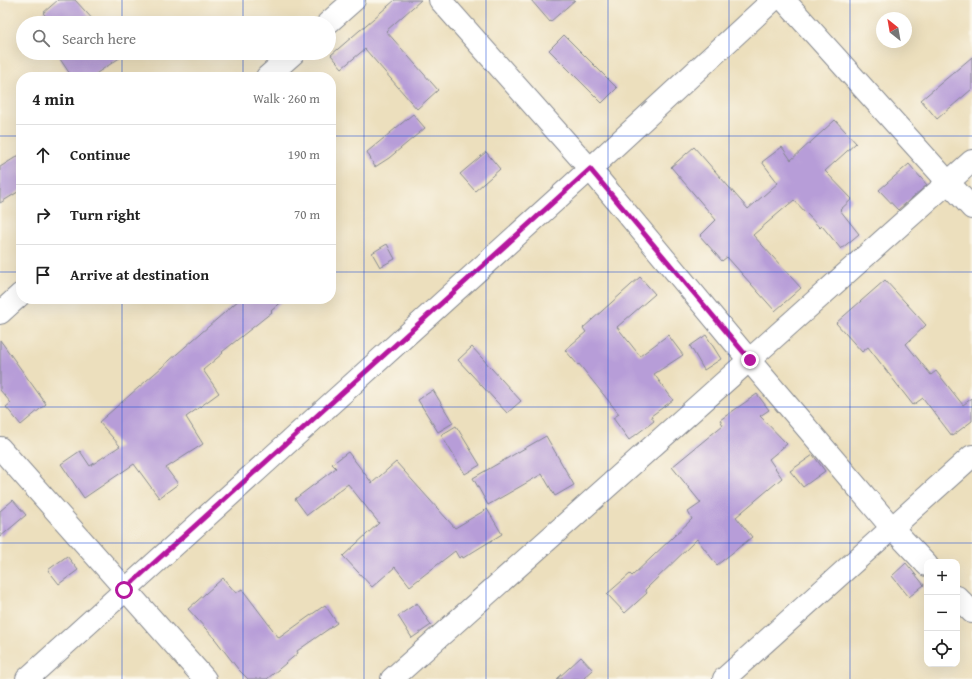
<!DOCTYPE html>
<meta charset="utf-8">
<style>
body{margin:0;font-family:"Gentium Book Plus",serif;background:#f6f6f6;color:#222}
.controls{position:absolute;right:12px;bottom:12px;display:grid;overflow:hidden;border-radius:8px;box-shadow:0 4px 16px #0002}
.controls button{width:36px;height:36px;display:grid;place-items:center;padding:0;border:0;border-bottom:1px solid #e0e0e0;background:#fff;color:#222;font:20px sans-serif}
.compass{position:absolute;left:876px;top:12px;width:36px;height:36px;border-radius:50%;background:#fff;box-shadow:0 4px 16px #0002;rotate:329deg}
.stop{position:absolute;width:12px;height:12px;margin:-9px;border:3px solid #b5179e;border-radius:50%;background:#fff}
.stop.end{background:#b5179e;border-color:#fff;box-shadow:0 1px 4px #0008}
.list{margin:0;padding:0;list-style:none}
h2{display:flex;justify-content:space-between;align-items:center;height:52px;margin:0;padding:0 16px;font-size:17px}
h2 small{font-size:13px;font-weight:400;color:#767676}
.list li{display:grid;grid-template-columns:26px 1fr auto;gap:12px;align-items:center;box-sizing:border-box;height:60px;padding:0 16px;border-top:1px solid #e0e0e0}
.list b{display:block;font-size:15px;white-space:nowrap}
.list em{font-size:13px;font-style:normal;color:#767676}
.icon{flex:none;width:22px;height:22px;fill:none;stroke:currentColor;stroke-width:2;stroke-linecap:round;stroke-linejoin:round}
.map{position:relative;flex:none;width:972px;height:679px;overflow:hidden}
.search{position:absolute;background:#fff;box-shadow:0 4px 16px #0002;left:16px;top:16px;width:320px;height:44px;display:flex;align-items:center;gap:10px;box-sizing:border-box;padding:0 14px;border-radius:22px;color:#767676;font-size:15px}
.panel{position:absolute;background:#fff;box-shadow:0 4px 16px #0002;left:16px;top:72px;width:320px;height:232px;border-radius:16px}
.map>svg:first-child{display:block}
.building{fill:#b79dd8}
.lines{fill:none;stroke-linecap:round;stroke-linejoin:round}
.minor-casing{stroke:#84878e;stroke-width:24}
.minor{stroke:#fff;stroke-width:22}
.route{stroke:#b5179e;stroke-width:5}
.grid{fill:none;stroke:#1d4ed8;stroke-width:1;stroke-opacity:0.55}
</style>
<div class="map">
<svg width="972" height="679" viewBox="0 0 972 679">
<rect width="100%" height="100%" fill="#fbf7ec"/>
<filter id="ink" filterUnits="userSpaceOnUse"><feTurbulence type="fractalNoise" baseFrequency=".025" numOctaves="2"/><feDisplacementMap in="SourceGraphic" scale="8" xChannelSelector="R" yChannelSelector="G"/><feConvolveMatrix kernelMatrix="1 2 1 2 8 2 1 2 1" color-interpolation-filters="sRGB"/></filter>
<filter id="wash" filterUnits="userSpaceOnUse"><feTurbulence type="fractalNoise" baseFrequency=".012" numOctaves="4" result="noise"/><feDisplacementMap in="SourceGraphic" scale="16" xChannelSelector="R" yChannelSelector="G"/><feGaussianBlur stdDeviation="0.9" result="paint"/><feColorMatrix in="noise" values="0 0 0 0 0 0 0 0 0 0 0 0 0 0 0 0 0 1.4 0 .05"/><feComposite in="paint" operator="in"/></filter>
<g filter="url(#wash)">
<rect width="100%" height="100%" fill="#ecdfbd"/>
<g id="blocks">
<g class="building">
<polygon points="58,0 75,0 96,23 52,23 43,13"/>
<polygon points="395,0 421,0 386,31 438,90 417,109 365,49 342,68 331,55"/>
<polygon points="531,0 575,0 550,22"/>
<polygon points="564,35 617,88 602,103 549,50"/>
<polygon points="56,53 127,53 91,77 72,77"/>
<polygon points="972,57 972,89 937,119 921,100"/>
<polygon points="413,114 425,128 389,158 375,167 367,152"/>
<polygon points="835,120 856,143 825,171 852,199 840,210 859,234 841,249 822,226 820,228 794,200 753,235 801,288 775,311 727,257 722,261 700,236 716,220 671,167 694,147 748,209 778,183 762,162 782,147 791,160"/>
<polygon points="486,152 500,169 475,191 460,174"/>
<polygon points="21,154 21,190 0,203 0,167"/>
<polygon points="909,164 927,185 898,210 879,190"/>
<polygon points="387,244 395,259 380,267 372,253"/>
<polygon points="640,277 655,294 617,327 640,356 668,335 683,355 654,374 673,400 651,416 654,421 629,440 613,418 619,414 579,364 578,365 565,350 586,332 583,328"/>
<polygon points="885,280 926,325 906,344 931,375 936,371 963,405 972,398 972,421 952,436 923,398 913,405 868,347 862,352 836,323"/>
<polygon points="240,299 285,299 271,311 272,312 222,352 223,353 203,370 219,393 186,417 203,444 166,468 178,484 159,498 134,464 84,498 61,464 80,451 90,466 120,446 99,422"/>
<polygon points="706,335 721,359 704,370 690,346"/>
<polygon points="0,340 46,404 21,425 6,407 11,403 0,390"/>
<polygon points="472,347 521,401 507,413 458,360"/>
<polygon points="433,390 453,423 438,432 418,400"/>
<polygon points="757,394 769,410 760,416 787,444 769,459 782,478 736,517 752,537 717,565 697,539 645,590 647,593 625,613 607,594 630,574 632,576 692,519 688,512 701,503 672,467 723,425 720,420"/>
<polygon points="456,426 480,465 465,474 441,435"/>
<polygon points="546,436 574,485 555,496 542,474 488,505 473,478"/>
<polygon points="348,452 372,483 396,462 455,528 487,509 502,534 463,558 462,556 459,558 455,551 410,586 395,567 372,587 343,556 379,523 348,484 307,515 295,499 336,468 332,464"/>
<polygon points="813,455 825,471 803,487 790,471"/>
<polygon points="13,500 26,515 0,537 0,511"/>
<polygon points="67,556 78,570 59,584 48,570"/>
<polygon points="906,563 924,585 909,597 892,576"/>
<polygon points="223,578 236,593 242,589 279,638 325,605 337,623 297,651 298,653 267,679 248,679 238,669 215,639 188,609"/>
<polygon points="417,603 431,625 412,638 398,616"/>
<polygon points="581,657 593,670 583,679 557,679"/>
</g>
</g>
</g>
<g filter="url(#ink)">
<use href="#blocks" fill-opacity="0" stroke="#84878e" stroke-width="1"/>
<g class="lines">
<defs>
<g id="minor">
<polyline points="440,0 590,169 749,360 892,528 927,565"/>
<polyline points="784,0 948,182 972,208"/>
<polyline points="328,23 354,0"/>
<polyline points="267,77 294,53"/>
<polyline points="0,313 21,294"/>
<polyline points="0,448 205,679"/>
<polyline points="957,597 972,612"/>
<polyline points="27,679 590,169 773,0"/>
<polyline points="392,679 972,161"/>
<polyline points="724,679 972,456"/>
</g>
</defs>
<use href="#minor" class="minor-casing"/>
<use href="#minor" class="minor"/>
</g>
</g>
<g class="lines" filter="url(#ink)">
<polyline class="route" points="124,590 590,169 750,360"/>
</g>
<path class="grid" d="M122 0V23M243 0V23M364 0V679M486 0V679M608 0V679M729 0V679M850 0V679M122 53V77M243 53V77M0 136H21M331 136H972M0 272H21M331 272H972M122 299V679M243 299V679M0 407H972M0 543H972"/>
</svg>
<div class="controls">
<button>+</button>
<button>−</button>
<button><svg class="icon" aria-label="locate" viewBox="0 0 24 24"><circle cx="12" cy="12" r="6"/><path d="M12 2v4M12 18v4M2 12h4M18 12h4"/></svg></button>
</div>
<svg class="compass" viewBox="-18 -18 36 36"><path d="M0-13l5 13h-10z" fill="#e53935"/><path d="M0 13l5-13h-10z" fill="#767676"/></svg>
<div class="stop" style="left:124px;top:590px"></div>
<div class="stop end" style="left:750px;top:360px"></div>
<div class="search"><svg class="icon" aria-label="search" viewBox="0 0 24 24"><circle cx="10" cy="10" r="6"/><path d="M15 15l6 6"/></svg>Search here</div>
<section class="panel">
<h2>4 min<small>Walk · 260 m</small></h2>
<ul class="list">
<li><svg class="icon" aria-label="ahead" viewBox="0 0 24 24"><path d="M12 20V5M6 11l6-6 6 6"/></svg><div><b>Continue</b></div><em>190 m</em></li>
<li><svg class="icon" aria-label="right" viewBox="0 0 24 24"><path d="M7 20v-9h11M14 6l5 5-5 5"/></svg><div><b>Turn right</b></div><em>70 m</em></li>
<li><svg class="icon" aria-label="arrive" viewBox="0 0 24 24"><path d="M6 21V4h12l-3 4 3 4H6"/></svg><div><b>Arrive at destination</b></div></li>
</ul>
</section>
</div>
